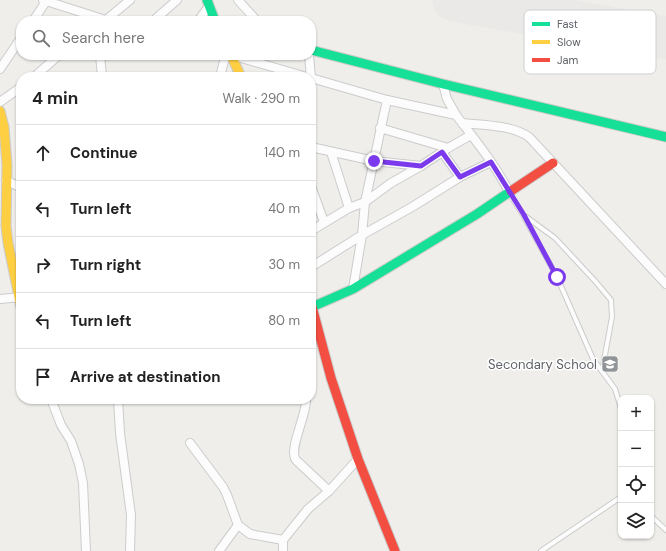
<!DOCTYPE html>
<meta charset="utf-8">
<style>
body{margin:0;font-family:"DM Sans",sans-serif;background:#f2f2f2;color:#222}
.controls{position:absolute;right:12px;bottom:12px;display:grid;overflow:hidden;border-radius:8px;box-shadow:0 1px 3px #0004}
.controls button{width:36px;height:36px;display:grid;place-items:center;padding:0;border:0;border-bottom:1px solid #e0e0e0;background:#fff;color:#222;font:20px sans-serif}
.stop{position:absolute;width:12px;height:12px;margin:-9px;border:3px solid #7c3aed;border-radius:50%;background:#fff}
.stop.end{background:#7c3aed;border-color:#fff;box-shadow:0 1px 4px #0008}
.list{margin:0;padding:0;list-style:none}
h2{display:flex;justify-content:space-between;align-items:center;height:52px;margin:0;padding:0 16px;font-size:17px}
h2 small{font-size:13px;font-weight:400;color:#767676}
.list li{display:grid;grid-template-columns:26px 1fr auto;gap:12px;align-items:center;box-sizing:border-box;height:56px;padding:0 16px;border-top:1px solid #e0e0e0}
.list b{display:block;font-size:15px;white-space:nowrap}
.list em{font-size:13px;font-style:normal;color:#767676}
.icon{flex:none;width:22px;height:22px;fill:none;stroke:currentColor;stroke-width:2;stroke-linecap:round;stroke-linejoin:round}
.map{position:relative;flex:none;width:666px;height:551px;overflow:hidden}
.search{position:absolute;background:#fff;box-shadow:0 1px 3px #0004;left:16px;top:16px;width:300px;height:44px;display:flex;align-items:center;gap:10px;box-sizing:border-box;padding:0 14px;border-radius:16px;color:#767676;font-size:15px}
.panel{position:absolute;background:#fff;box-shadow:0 1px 3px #0004;left:16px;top:72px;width:300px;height:332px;border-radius:16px}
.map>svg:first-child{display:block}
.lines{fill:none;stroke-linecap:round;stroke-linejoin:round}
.runway{stroke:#eae9e7;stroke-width:43}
.lane-casing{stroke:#cbcccc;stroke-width:6}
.street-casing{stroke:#cbcccc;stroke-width:10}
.fast-casing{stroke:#cacacb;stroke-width:11}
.slow-casing{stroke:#cacacb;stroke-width:11}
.jam-casing{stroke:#cacacb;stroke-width:11}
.lane{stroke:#fdfcfc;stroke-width:4}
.street{stroke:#fdfcfc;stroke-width:8}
.fast{stroke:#16e098;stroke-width:9}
.slow{stroke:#ffcf43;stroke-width:9}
.jam{stroke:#f24e42;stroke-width:9}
.route{stroke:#7c3aed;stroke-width:5}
.labels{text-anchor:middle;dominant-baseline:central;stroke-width:3;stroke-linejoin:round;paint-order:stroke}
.poi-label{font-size:13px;fill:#5f6368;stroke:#fff;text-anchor:end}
.key{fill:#fff;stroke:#cfd0d2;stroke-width:1}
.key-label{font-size:11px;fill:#5f6368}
</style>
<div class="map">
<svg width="666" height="551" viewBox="0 0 666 551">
<rect width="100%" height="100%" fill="#efeeea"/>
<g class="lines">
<polyline class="runway" points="454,0 666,38"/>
<defs>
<g id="lane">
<polyline points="509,193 523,215 557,277 593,359 615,389 621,408"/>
<polyline points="525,216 555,238 595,281 611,300 612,317 602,371"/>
<polyline points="651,516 666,530"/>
<polyline points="541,551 621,497"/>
</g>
<g id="street">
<polyline points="43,0 109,21"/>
<polyline points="238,0 257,21"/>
<polyline points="106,20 130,0"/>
<polyline points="33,21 47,0"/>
<polyline points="153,21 177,0"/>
<polyline points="198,21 209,6"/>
<polyline points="100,55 102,77"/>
<polyline points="231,55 307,77"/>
<polyline points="309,55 311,78"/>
<polyline points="0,69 21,38"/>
<polyline points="34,77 59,55"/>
<polyline points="220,77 225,57"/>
<path d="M311 78 387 100 456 115C475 140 495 164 509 192"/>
<polyline points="443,84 447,99 456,115"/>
<polyline points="0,102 21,87"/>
<path d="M462 123C481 125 513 125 529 137L666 284"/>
<polyline points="380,128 448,148"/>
<polyline points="311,147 374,161 421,166"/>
<polyline points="331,152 349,208"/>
<polyline points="442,152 460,177"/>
<polyline points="6,180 21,188"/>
<polyline points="311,186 324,222"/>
<polyline points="311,231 349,208 365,202 391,183 421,166 448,148 471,135"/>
<polyline points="311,267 362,235 412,207 460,177 491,162"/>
<polyline points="353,289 362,235 365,202 387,100"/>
<polyline points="0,299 21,297"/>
<polyline points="51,399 61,425 71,441 79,464 83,483 86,551"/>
<polyline points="118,399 120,433 131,515 130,551"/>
<path d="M306 399C307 415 288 449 296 460L329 491"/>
<polyline points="190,443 223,487 227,495 238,525 250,534 283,540"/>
<polyline points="219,551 238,525"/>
<polyline points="283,551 283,540 308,509 329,491 358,459"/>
</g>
<g id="fast">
<polyline points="207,0 215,21"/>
<polyline points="311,50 443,84 666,137"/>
<polyline points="312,307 353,289 477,214 511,191"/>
</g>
<g id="slow">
<polyline points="231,55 241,77"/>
<polyline points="0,111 4,127 7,165 6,226 8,243 21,307"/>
</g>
<g id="jam">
<polyline points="511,191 553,163"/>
<polyline points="311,303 331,378 358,459 395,551"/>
</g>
</defs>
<use href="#lane" class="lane-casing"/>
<use href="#street" class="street-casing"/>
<use href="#fast" class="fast-casing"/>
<use href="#slow" class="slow-casing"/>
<use href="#jam" class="jam-casing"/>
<use href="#lane" class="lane"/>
<use href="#street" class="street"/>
<use href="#fast" class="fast"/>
<use href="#slow" class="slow"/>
<use href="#jam" class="jam"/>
</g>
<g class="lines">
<polyline class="route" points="374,161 421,166 442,152 460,177 491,162 524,215 557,277"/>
</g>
<defs>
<symbol id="school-square" viewBox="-11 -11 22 22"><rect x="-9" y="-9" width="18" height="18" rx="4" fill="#919496" stroke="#fff"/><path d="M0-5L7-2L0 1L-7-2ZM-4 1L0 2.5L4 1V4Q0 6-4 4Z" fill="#fff"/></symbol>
</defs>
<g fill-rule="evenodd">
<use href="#school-square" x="600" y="354" width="20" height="20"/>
</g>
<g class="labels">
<g class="poi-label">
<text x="597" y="364">Secondary School</text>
</g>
</g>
<rect x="524" y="10" width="132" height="64" rx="6" class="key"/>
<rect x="532" y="22" width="18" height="4" fill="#16e098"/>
<rect x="532" y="40" width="18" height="4" fill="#ffcf43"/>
<rect x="532" y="58" width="18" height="4" fill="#f24e42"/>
<g class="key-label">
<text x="557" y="28">Fast</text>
<text x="557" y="46">Slow</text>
<text x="557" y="64">Jam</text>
</g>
</svg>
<div class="controls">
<button>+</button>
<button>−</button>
<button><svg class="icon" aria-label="locate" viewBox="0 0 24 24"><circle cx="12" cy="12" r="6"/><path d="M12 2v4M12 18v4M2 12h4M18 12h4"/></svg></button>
<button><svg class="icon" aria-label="layers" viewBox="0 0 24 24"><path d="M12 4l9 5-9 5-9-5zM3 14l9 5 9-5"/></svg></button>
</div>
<div class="stop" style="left:557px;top:277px"></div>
<div class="stop end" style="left:374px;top:161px"></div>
<div class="search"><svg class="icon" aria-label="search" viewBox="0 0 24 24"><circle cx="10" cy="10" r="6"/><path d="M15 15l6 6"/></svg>Search here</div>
<section class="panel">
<h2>4 min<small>Walk · 290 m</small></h2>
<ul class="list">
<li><svg class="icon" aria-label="ahead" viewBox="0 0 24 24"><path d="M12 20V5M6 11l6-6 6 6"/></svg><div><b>Continue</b></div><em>140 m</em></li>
<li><svg class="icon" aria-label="left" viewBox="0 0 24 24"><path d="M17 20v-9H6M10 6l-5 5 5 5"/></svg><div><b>Turn left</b></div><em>40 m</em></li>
<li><svg class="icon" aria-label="right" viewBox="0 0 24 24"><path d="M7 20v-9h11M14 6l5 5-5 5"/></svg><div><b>Turn right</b></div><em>30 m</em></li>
<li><svg class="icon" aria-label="left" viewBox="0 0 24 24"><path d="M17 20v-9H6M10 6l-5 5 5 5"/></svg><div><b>Turn left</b></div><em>80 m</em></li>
<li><svg class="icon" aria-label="arrive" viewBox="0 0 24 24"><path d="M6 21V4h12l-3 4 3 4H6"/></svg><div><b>Arrive at destination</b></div></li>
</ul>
</section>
</div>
